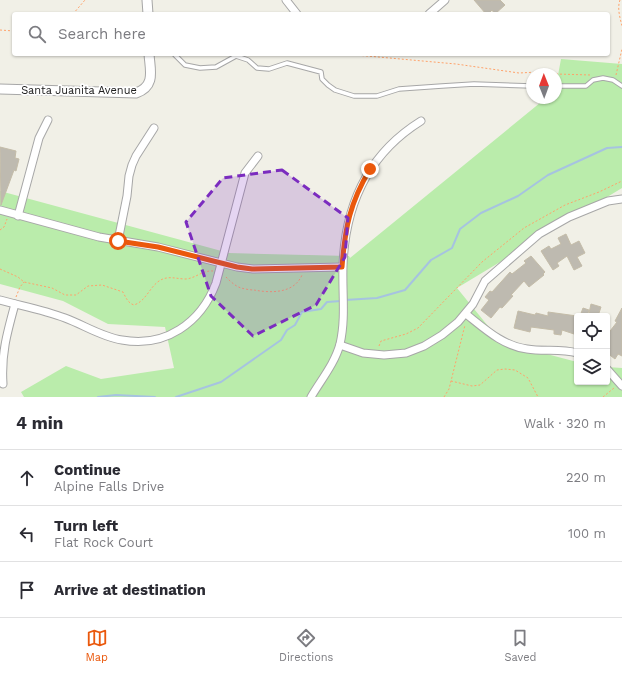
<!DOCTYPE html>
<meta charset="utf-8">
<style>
body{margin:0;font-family:"Work Sans",sans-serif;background:#f7f7f7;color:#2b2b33}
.controls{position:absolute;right:12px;bottom:12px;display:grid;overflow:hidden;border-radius:4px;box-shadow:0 1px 3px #0004}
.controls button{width:36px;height:36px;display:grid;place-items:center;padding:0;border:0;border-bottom:1px solid #e1e1e2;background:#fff;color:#2b2b33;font:20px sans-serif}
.compass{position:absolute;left:526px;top:68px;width:36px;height:36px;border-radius:50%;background:#fff;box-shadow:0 1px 3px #0004;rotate:359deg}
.stop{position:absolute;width:12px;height:12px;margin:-9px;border:3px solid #ea580c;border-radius:50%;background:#fff}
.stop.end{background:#ea580c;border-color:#fff;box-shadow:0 1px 4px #0008}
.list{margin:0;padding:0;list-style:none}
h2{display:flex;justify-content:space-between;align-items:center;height:52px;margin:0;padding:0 16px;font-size:17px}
h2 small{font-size:13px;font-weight:400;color:#7c7c81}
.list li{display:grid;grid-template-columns:26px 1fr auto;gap:12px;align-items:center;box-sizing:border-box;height:56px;padding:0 16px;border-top:1px solid #e1e1e2}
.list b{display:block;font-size:15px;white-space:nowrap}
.list p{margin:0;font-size:13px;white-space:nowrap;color:#7c7c81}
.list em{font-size:13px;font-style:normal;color:#7c7c81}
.icon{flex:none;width:22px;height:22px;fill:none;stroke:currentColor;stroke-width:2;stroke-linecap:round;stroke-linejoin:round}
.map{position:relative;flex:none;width:622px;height:397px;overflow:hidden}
.search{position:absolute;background:#fff;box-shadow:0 1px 3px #0004;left:12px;right:12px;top:12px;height:44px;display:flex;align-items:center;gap:10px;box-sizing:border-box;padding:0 14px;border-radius:4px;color:#7c7c81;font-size:15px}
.sheet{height:220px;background:#fff}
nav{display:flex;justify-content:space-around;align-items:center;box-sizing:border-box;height:56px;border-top:1px solid #e1e1e2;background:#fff;font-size:11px;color:#7c7c81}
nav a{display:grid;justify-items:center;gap:2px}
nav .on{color:#ea580c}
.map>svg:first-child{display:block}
.grass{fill:#baecab}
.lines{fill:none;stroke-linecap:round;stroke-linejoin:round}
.stream{stroke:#a6c3e0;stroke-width:2}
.building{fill:#bebab0;stroke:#c4bca8}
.service-casing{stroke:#a7a7a7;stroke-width:5.5}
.minor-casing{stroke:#a7a7a7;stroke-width:9}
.tertiary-casing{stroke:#a7a7a7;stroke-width:11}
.path{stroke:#ffa26a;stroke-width:1;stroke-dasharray:2 2;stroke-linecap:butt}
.service{stroke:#fff;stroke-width:3.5}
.minor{stroke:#fff;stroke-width:7}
.tertiary{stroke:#fff;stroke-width:9}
.route{stroke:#ea580c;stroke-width:5}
.marked{fill:#7b2cbf;fill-opacity:0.2;stroke:#7b2cbf;stroke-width:3;stroke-dasharray:8 5;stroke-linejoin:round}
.labels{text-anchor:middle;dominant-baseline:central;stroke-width:3.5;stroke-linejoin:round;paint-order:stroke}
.street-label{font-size:11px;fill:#202020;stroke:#fff}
</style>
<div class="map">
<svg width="622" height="397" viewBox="0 0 622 397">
<rect width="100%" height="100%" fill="#f1f0e7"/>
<polygon class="grass" points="561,59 622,64 622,188 457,288 501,342 577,362 577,382 607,382 607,367 622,368 622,397 24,397 21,392 66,366 101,379 174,368 165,327 108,324 63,301 0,284 0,191 229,253 349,256 350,258 546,98 556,98 556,86"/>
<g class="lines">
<g class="stream">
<polyline points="345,300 377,298 405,290 431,260 452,248 460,229 481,213 518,196 548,175 607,148 622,147"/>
<polyline points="98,397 116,395 155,397"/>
<polyline points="176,397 221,382 281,340 287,330 295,325 302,312 321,309 327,302 341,301"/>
</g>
</g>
<g class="building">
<polygon points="474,0 500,0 505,5 495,14 492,10 488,14 486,14"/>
<polygon points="0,147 16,151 15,158 19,159 16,171 14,170 1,205"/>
<polygon points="566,234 571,245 579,241 585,253 577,257 582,266 574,270 567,256 557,263 559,266 553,270 541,251 549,246 551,249 561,244 558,238"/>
<polygon points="531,256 545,272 543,274 544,275 529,287 524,281 511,295 513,296 502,308 500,307 491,318 481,310 489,300 485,297 490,291 492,292 510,272 512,274 526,263 524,261"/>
<polygon points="591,304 601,307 598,316 589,313"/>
<polygon points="583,308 589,310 587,316 580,316"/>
<polygon points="622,308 622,356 618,354 615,359 607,353 607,335 617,322 615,321"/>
<polygon points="518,311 535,315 536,313 548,316 548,312 577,316 577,335 562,330 561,335 554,334 554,330 531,327 530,332 514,328"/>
</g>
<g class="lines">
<defs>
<g id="service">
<polyline points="174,54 185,65 200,68 216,67 236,56 248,60 257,68 269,69 287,63 321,72 322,79 328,85 335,90 354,96 377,96 399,89 442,86 474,84 532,86"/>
<polyline points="556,86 586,86 593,80 603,78 613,80 622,86"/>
</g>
<g id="minor">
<polyline points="286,0 297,14"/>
<polyline points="429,14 445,0"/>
<polyline points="0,210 99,237 158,247 237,267 253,269 342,267"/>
<polyline points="18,216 39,138 48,120"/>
<polyline points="118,241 127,196 129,176 132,165 136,156 154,128"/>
<path d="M0 300C22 306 44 310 65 318 84 325 102 337 122 340 165 348 201 323 216 283L245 173 258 156"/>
<path d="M466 314C485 329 503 346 527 349 544 352 560 348 577 353"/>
<polyline points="340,345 363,353 384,355 406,353 424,346 442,335 458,322 473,304 485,281 539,234 569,217 608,201 622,199"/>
<polyline points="607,369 622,386"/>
<path d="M3 384C1 354 7 333 15 304"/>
<path d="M311 397C321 380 335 363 340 344 346 318 342 292 343 266 345 204 368 154 421 121"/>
</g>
<g id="tertiary">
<polyline points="147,0 148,14"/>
<path d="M0 89 136 93C156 86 150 70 149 54"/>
</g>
</defs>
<use href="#service" class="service-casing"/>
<use href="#minor" class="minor-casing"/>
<use href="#tertiary" class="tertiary-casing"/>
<g class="path">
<path d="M620 0C617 8 620 18 622 26"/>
<polyline points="73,14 85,0"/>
<polyline points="0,30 14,31"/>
<polyline points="318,54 356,55 456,64 519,73 538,72 551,74"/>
<polyline points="556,74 591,75"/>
<polyline points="616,75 622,49"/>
<polyline points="0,230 4,227 7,219"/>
<path d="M0 269 18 277 24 282 52 288 65 295H76L88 286 102 285 123 292C126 298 128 303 134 305 146 301 149 288 159 281 168 275 176 279 186 279 196 278 203 270 213 271"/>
<path d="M226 277C230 281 235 286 241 288 245 289 250 290 254 290 270 293 294 294 302 275"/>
<polyline points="16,297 20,287 24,282"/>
<polyline points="379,346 381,341 406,334 418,328 482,262 524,228 565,205 599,192 622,181"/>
<polyline points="451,381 472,386 480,385 497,370 505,369 515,370 528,378 538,397"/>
<polyline points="444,397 449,389 465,325"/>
<polyline points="603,397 614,388"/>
</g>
<use href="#service" class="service"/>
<use href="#minor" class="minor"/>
<use href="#tertiary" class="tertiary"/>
</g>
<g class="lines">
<path class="route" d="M118 241 158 247 237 267 252 269 342 267C345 227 350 203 370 169"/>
</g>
<path class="marked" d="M282 170 348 218 345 257 316 305 253 336 211 296 186 222 223 178Z"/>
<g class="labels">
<g class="street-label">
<text x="79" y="90">Santa Juanita Avenue</text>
</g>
</g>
</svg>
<div class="controls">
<button><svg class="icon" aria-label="locate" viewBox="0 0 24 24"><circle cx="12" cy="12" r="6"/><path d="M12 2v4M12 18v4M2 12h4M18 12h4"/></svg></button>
<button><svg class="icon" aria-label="layers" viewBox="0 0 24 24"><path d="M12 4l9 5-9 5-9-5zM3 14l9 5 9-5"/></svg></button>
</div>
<svg class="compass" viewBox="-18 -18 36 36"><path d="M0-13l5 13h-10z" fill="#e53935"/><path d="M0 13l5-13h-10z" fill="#7c7c81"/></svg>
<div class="stop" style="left:118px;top:241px"></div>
<div class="stop end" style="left:370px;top:169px"></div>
<div class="search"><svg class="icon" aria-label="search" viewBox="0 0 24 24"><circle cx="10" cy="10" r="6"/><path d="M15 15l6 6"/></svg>Search here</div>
</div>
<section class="sheet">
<h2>4 min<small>Walk · 320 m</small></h2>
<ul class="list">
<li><svg class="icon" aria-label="ahead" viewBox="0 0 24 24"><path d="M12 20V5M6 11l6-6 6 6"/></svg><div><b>Continue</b><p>Alpine Falls Drive</p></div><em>220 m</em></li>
<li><svg class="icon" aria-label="left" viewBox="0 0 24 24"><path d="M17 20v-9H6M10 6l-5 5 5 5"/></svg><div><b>Turn left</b><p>Flat Rock Court</p></div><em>100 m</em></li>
<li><svg class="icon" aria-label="arrive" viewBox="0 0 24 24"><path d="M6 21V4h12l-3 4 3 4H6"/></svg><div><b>Arrive at destination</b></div></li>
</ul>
</section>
<nav>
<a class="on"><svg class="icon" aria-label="map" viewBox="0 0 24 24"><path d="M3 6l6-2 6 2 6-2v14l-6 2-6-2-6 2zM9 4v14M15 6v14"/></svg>Map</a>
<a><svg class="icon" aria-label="directions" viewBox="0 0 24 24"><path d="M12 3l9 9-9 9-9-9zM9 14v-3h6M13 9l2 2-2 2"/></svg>Directions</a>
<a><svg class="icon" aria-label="saved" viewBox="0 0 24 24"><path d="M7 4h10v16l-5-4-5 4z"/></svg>Saved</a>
</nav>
